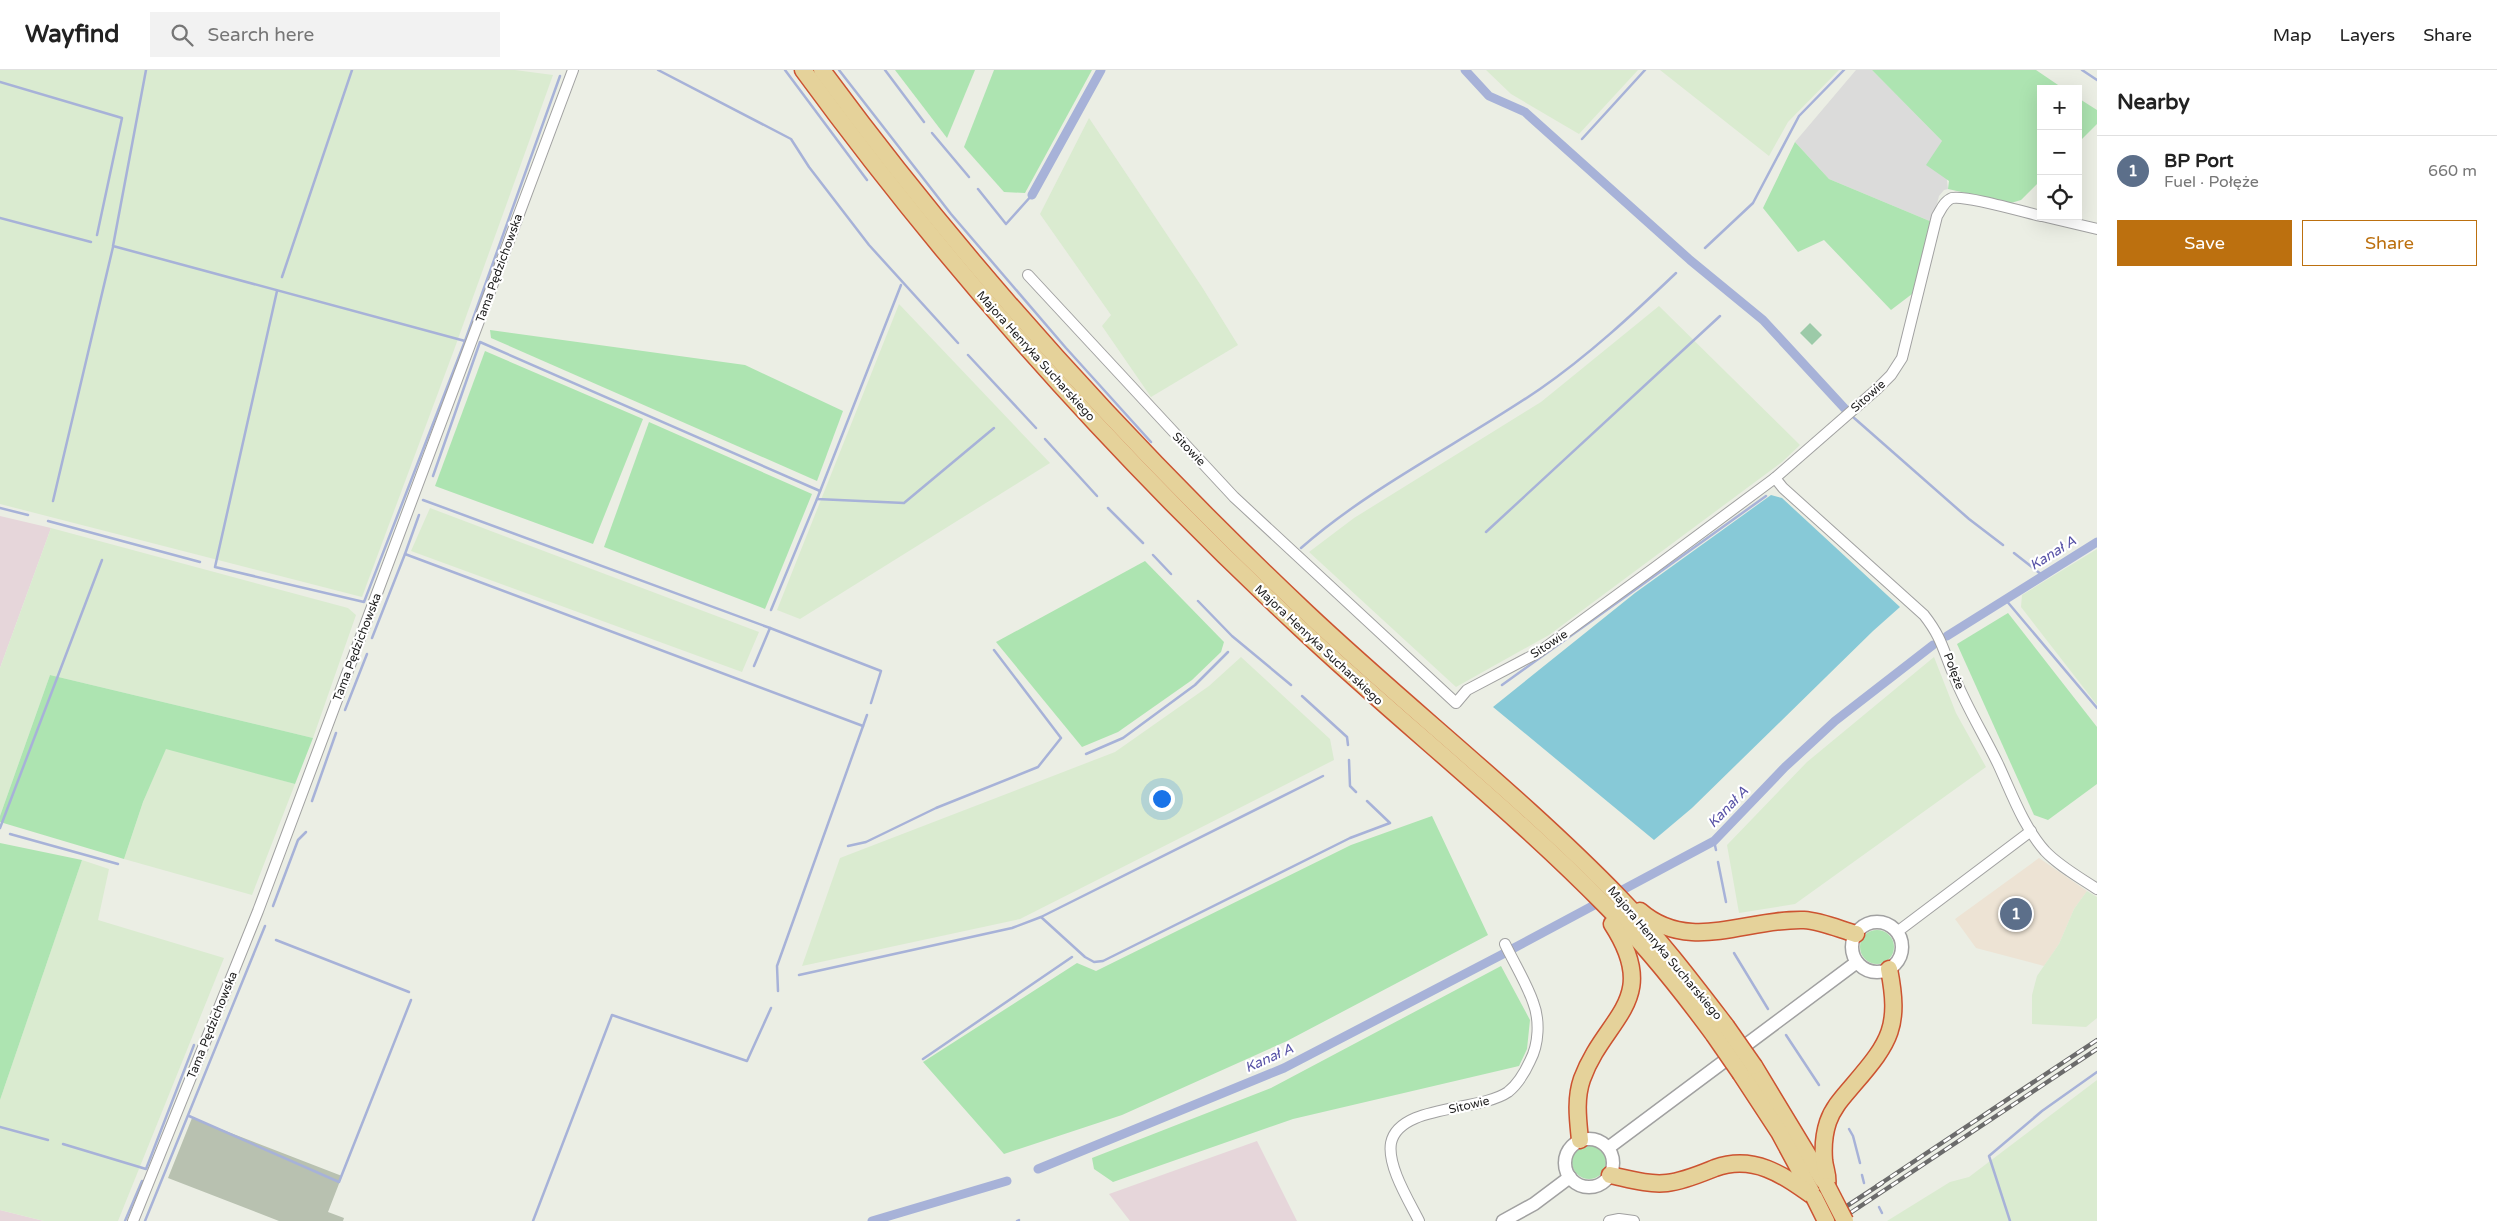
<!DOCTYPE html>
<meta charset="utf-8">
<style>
body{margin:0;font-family:"Varela Round",sans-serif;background:#f2f2f2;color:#222}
.controls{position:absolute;right:15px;top:15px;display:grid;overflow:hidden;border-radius:0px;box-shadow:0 5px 20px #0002}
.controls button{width:45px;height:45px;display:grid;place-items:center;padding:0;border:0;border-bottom:1px solid #e0e0e0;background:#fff;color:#222;font:25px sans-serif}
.you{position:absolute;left:1161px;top:728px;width:18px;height:18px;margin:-12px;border:4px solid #fff;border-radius:50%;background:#1a73e8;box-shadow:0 0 0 8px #1a73e833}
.badge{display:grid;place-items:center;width:32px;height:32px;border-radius:50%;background:#bc700f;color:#fff;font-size:16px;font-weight:700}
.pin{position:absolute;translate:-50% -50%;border:2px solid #fff;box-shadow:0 1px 5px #0006}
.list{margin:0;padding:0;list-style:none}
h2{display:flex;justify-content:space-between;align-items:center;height:65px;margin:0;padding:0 20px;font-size:21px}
h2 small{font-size:16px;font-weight:400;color:#767676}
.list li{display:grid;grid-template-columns:32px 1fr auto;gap:15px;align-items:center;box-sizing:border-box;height:70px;padding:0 20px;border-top:1px solid #e0e0e0}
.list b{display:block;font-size:19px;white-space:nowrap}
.list p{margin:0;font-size:16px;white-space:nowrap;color:#767676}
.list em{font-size:16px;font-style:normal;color:#767676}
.actions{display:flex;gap:10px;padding:15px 20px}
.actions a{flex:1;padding:11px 0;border:1px solid #bc700f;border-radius:0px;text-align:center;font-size:18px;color:#bc700f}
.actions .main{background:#bc700f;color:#fff}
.icon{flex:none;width:28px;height:28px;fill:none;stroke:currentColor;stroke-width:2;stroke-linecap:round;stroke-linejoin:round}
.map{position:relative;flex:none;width:2097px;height:1151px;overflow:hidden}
header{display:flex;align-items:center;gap:30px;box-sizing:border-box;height:70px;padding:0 25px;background:#fff;border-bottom:1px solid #e0e0e0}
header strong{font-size:24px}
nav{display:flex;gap:28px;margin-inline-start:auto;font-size:18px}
.search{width:350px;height:45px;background:#f2f2f2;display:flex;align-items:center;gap:12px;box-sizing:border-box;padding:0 18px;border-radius:0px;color:#767676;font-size:19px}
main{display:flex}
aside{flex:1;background:#fff}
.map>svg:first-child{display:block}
.residential{fill:#dbdbda}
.commercial{fill:#ede3d4}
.industrial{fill:#e6d6da}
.construction{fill:#b8c1b0}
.farmland{fill:#daebd0}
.grass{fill:#ade4b1}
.forest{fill:#9ccaa8}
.pitch{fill:#87c9d7}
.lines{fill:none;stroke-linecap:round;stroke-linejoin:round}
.stream{stroke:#a7b2d8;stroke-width:2.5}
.canal{stroke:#a7b2d8;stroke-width:9}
.minor-casing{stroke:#a1a1a1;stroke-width:12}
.tertiary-casing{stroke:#a1a1a1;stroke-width:15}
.trunk-casing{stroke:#cc5331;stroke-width:19}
.minor{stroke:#fff;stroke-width:10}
.tertiary{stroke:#fff;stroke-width:12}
.trunk{stroke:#e5d29a;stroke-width:16}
.rail-casing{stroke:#6b6b6b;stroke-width:4.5}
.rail{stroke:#fff;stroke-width:2.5;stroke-dasharray:8;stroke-linecap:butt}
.trunk-bridge-casing{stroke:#cc5331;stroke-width:19;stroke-linecap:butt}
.trunk-bridge{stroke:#e5d29a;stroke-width:16}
.labels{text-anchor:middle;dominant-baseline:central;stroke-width:4.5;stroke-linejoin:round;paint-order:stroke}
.street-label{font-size:12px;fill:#1d1d1d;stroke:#fff}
.water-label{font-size:14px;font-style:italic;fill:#5651a6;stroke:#fff}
</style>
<header>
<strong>Wayfind</strong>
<div class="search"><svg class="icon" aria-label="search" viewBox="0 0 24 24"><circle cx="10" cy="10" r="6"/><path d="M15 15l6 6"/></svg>Search here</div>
<nav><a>Map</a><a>Layers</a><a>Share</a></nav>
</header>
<main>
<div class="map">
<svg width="2097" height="1151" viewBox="0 0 2097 1151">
<rect width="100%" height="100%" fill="#ebeee4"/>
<polygon class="residential" points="1856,0 1872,0 1942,71 1948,119 1944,120 1939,126 1932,152 1829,109 1795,72"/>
<polygon class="commercial" points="2039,788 2087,821 2074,839 2059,874 2044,896 1976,878 1955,849"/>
<g class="industrial">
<polygon points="0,446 51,458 0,598"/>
<polygon points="1257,1071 1297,1151 1130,1151 1109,1124"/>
<polygon points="0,1140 44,1151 0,1151"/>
</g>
<polygon class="construction" points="192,1048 342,1106 328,1142 344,1148 343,1151 279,1151 168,1108"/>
<g class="farmland">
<polygon points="0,0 515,0 553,5 454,280 362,527 0,434"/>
<polygon points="1486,0 1638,0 1579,64 1511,24"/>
<polygon points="1660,0 1839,0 1788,52 1769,86"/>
<polygon points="1089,48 1202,217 1238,275 1151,327 1102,256 1111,245 1040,144"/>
<polygon points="899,234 1050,393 800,549 777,540"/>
<polygon points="1659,236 1800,375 1782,392 1549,565 1456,617 1309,482 1354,448 1541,332"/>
<polygon points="430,438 759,562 742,602 411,481"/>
<polygon points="51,458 348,538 356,545 313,668 50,605 0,746 0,598"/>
<polygon points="2097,479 2097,635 2021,537 2022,525"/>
<polygon points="1241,587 1330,669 1334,690 1020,849 802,896 840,788 1115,682 1209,616"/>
<polygon points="1934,587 1956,643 1986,697 1795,834 1739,843 1727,775 1807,692"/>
<polygon points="166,678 295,714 252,825 124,789 143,732"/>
<polygon points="82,790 109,799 98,850 224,888 118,1151 44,1151 0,1140 0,1030"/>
<polygon points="2087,821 2097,827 2097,948 2086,957 2032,954 2032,925 2037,906 2059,874 2074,839"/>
<polygon points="2097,1010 2097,1151 1887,1151 1950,1112 1969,1107"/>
</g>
<g class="grass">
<polygon points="895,0 975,0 947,68"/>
<polygon points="994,0 1092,0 1025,123 1004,122 964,77"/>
<polygon points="1872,0 2036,0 2064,19 2041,19 2041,110 2021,130 2011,133 1948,119 1949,111 1926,95 1942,71"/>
<polygon points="2078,28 2097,40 2097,54 2078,73"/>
<polygon points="1795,72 1829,109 1932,152 1912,224 1891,240 1824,170 1798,182 1763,138"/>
<polygon points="490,260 745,295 843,341 817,411 491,268"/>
<polygon points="485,281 643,349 593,474 435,416"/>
<polygon points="649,352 812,424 765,539 604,477"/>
<polygon points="1145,491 1224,572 1221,582 1192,610 1118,662 1082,677 996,572"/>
<polygon points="2008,543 2097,657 2097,714 2048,750 2034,745 1957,574"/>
<polygon points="50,605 313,668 295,714 166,679 143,732 124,789 0,752 0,746"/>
<polygon points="1432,746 1488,865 1287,971 1122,1045 1004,1084 923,992 1077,893 1096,901 1351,775"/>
<polygon points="0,773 82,790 0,1030"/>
<circle cx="1877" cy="877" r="17"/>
<polygon points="1501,896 1530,950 1527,979 1519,996 1293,1049 1113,1112 1094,1099 1092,1088 1271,1018"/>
<circle cx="1589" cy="1092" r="17"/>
</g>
<polygon class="forest" points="1810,253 1822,265 1812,275 1800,263"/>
<polygon class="pitch" points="1771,425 1782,428 1900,537 1873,561 1692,738 1654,770 1493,637 1635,523"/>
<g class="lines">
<g class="stream">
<polyline points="146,0 113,176 465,271 560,6"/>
<polyline points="658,0 791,69 809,97 869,175 958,273"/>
<polyline points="785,0 867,110"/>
<polyline points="839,0 951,144 1066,278 1151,372"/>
<polyline points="885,0 924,52"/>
<polyline points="2082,0 2097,10"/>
<polyline points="0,12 122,48 97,165"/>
<polyline points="932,63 969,107"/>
<polyline points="1582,69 1645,0"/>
<polyline points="978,119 1006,154 1032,125"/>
<polyline points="0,148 91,172"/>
<polyline points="1705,178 1753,133 1799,46 1844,0"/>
<polyline points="282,207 352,0"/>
<polyline points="901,215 817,429 904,433 994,358"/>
<polyline points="277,221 215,497 364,532 465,271"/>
<polyline points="968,285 1036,358"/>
<polyline points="1853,347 1969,449 2003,475"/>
<polyline points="1045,369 1097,426"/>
<polyline points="433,406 480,272 820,421"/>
<polyline points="423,430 770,558"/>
<polyline points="53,431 113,177"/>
<polyline points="0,438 28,445"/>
<polyline points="1108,438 1143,473"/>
<polyline points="48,451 200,492"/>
<polyline points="1486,462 1720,246"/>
<path d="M1301 478C1373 415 1461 373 1540 319 1589 285 1633 244 1676 203"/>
<polyline points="2014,483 2042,505"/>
<polyline points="405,484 419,445"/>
<polyline points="1153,485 1171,504"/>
<polyline points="2005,529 2097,638"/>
<polyline points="1198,531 1232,566 1291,615"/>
<polyline points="771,540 817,429"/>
<polyline points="372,568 405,484 863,656"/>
<polyline points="754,596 770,558 881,601 871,633"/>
<polyline points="1502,615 1766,426"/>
<polyline points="1302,626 1347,667 1348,675"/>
<polyline points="345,640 367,584"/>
<polyline points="1086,684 1123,668 1195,615 1228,582"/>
<polyline points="1349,690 1350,716 1356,722"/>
<polyline points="312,731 336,663"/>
<polyline points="0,758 102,490"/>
<polyline points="10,764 118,794"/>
<polyline points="1714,771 1716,780"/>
<polyline points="848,776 866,772 936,738 1038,697 1061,668 994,580"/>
<polyline points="1718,792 1726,832"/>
<polyline points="273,836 298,770 306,762"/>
<polyline points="1041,847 1085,887 1094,892 1103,891 1350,768 1390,753 1367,731"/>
<polyline points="276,870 409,922"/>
<polyline points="1734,883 1768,939"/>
<polyline points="799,905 1012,858 1041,847 1323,706"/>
<polyline points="778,921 777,896 867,645"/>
<polyline points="1786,965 1819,1015"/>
<polyline points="923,989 1072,887"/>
<polyline points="189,1046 339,1112 411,930"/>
<polyline points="0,1057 48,1070"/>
<polyline points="1849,1059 1853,1066 1860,1093"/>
<polyline points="63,1074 146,1099 194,975"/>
<polyline points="1862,1105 1864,1113"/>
<polyline points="1879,1137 1882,1143"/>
<polyline points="125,1151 142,1111"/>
<polyline points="145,1151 265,856"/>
<polyline points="533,1151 612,945 747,991 771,938"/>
<polyline points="1017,1151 1019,1150"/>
<polyline points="2010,1151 1989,1086 2042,1041 2097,1002"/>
</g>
<g class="canal">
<polyline points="1465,0 1489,26 1525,42 1690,190 1763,250 1847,341"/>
<polyline points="1032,125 1101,0"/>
<polyline points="1947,566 2097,472"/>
<polyline points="1514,878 1714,771 1785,697 1835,651 1933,575"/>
<polyline points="1038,1099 1284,998 1503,884"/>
<polyline points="872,1151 1007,1111"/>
</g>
<defs>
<g id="minor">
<polyline points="2042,146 2097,159"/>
<path d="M1028 205 1234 427 1456 633 1467 620 1539 582 1654 498 1775 408 1877 319 1891 305 1902 288 1937 146C1941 140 1944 131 1952 128 1966 125 2024 142 2041 146"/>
<path d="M1775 408 1783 418 1924 545C1942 568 1943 580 1954 606 1966 636 1984 665 1998 694 2012 724 2023 756 2045 781 2059 796 2079 807 2097 819"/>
<polyline points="1897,862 2031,761"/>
<polyline points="133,1151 258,841 573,0"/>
<path d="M1419 1151C1409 1131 1387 1096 1391 1073 1399 1034 1479 1042 1508 1022 1518 1014 1525 1002 1530 991 1539 974 1540 950 1533 932 1526 912 1514 893 1505 874"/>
<polyline points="1609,1151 1619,1149 1634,1151"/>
</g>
<g id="tertiary">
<circle cx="1877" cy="877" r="25"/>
<circle cx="1589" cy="1093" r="24"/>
<polyline points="1608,1078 1857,892"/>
<polyline points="1503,1151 1534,1134 1570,1107"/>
</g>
<g id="trunk">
<path d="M803 0C950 201 1118 388 1300 558 1401 653 1510 738 1607 837 1646 876 1681 920 1714 965"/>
<path d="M822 0C966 196 1131 377 1307 543 1410 640 1522 727 1621 829 1659 868 1693 913 1726 956"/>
<path d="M1640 841C1689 884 1747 848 1804 850 1821 851 1839 859 1856 864"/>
<polyline points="1754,996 1823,1110"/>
<polyline points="1741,1004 1779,1062 1813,1125"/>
<path d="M1580 1070C1578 1050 1575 1029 1582 1009 1605 946 1662 931 1612 854"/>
<path d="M1610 1105C1629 1109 1648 1115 1667 1113 1684 1111 1700 1104 1715 1098 1754 1084 1783 1105 1814 1127"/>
<path d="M1827 1116C1829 1106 1825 1100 1824 1090 1823 1077 1824 1064 1828 1052 1833 1037 1844 1026 1854 1014 1891 971 1900 956 1889 899"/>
</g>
</defs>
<use href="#minor" class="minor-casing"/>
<use href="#tertiary" class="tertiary-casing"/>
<use href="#trunk" class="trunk-casing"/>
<use href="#minor" class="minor"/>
<use href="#tertiary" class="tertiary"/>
<use href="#trunk" class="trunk"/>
<defs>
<g id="rail">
<polyline points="1877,1116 2097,970"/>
<polyline points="1824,1151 1882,1113"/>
<polyline points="1838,1151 2097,979"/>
</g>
</defs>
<use href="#rail" class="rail-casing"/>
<use href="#rail" class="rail"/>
<defs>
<g id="trunk-bridge">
<polyline points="1726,956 1754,996"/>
<polyline points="1714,965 1741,1004"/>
<polyline points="1827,1116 1845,1151"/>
<polyline points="1814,1127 1826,1151"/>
</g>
</defs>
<use href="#trunk-bridge" class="trunk-bridge-casing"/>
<use href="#trunk-bridge" class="trunk-bridge"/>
</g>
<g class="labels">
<g class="street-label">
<text transform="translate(499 198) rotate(-70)">Tama Pędzichowska</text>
<text transform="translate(1036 286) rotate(48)">Majora Henryka Sucharskiego</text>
<text transform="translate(1868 326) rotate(-42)">Sitowie</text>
<text transform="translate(1189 379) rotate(46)">Sitowie</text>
<text transform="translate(1549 574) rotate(-33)">Sitowie</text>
<text transform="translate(1319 575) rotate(43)">Majora Henryka Sucharskiego</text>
<text transform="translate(357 577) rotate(-69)">Tama Pędzichowska</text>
<text transform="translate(1954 601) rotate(69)">Połęże</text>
<text transform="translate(1665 883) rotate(50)">Majora Henryka Sucharskiego</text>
<text transform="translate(212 955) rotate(-68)">Tama Pędzichowska</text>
<text transform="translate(1469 1035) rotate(-13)">Sitowie</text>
</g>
<g class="water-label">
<text transform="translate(2053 483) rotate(-32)">Kanał A</text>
<text transform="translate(1728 737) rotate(-46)">Kanał A</text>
<text transform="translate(1269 988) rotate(-24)">Kanał A</text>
</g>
</g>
</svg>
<div class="controls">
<button>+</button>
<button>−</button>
<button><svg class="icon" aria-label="locate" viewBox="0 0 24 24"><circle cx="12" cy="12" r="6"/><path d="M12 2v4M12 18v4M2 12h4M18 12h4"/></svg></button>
</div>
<div class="you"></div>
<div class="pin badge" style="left:2016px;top:844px;background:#5c6f8a">1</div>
</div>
<aside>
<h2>Nearby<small></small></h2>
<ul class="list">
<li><span class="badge" style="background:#5c6f8a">1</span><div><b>BP Port</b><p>Fuel · Połęże</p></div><em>660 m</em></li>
</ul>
<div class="actions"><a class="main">Save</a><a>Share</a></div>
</aside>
</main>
